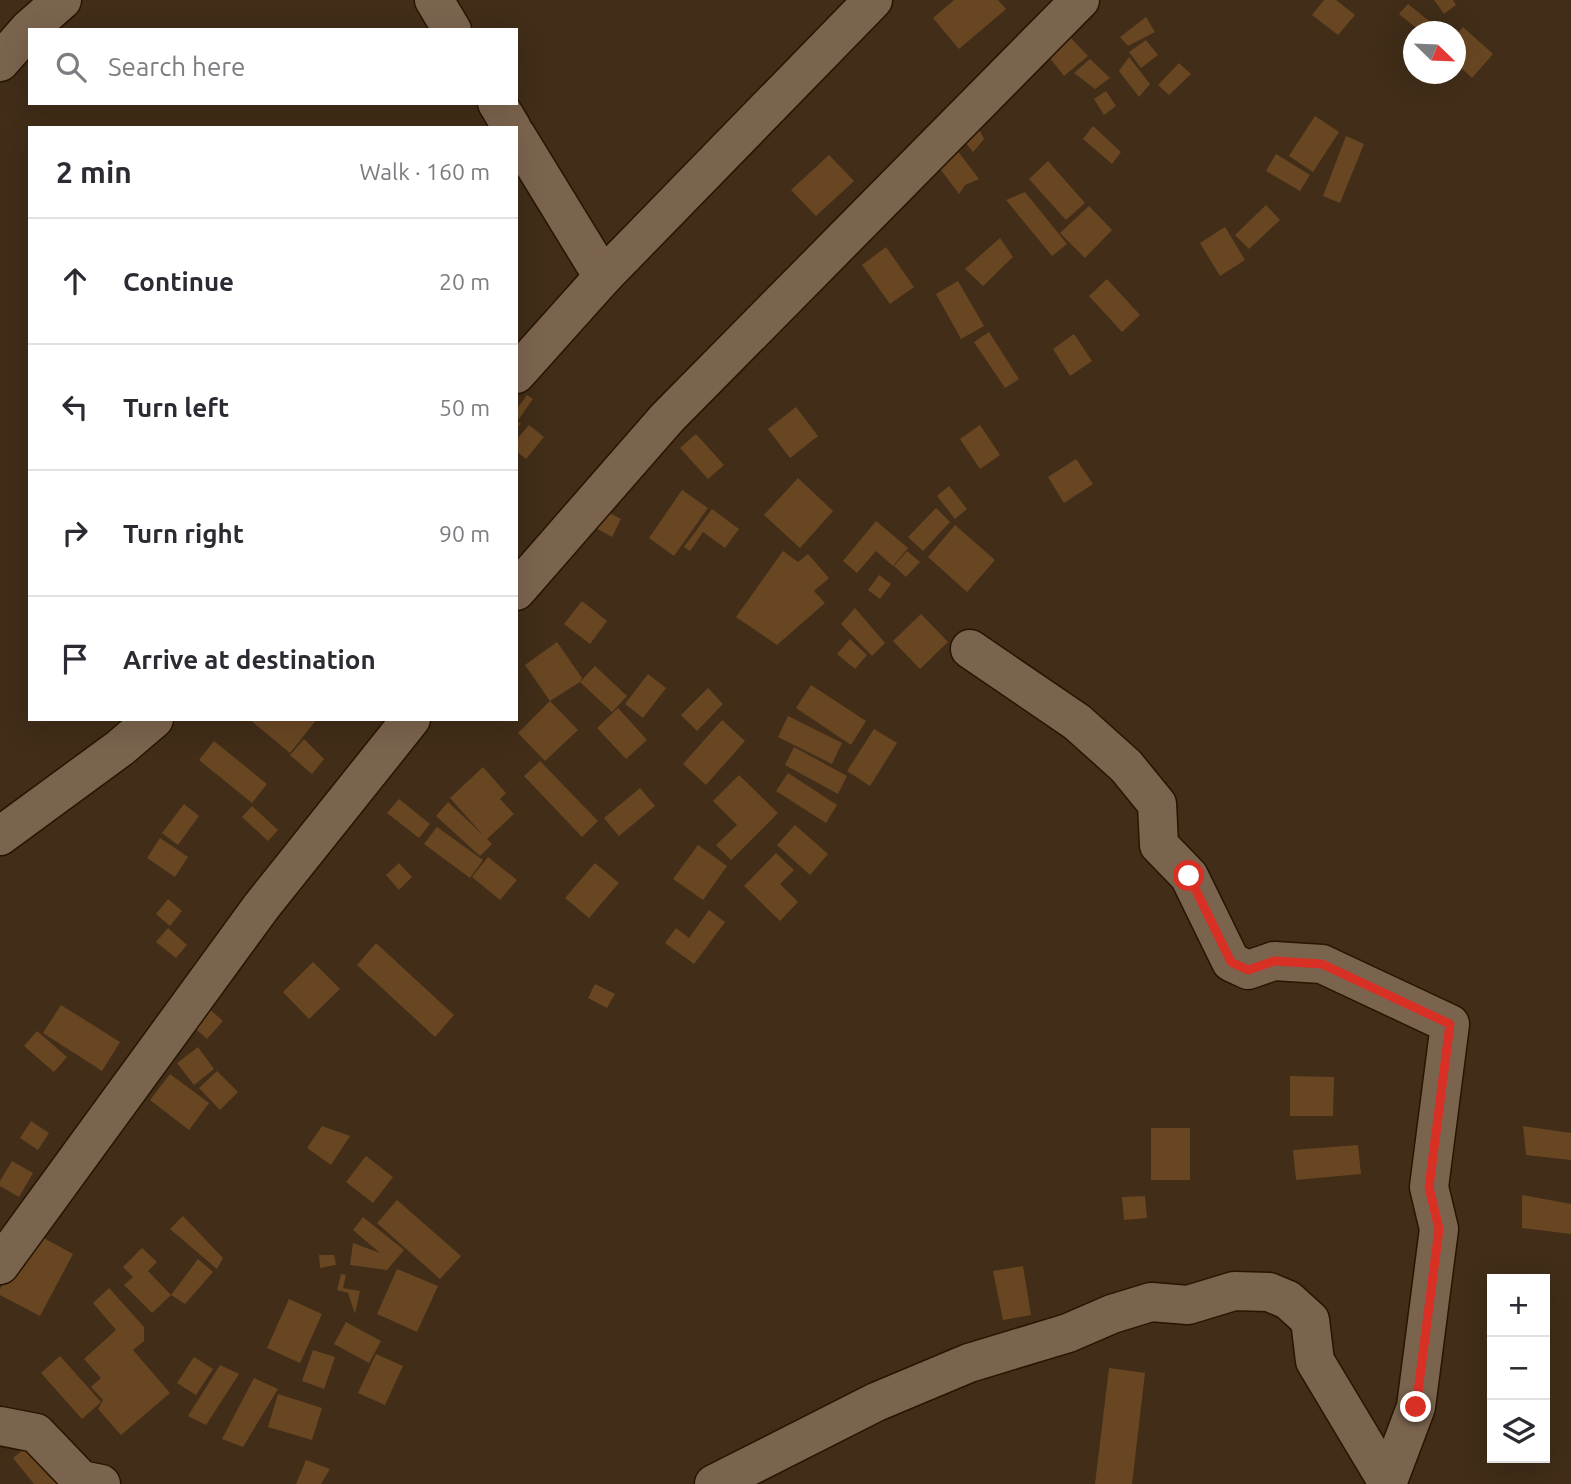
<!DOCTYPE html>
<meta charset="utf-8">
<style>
body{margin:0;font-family:Ubuntu,sans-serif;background:#f7f7f7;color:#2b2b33}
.controls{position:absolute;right:21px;bottom:21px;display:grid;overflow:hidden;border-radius:0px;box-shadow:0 7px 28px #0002}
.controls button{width:63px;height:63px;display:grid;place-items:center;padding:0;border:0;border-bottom:2px solid #e1e1e2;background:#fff;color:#2b2b33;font:35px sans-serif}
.compass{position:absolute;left:1403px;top:21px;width:63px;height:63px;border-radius:50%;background:#fff;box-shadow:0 7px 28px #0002;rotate:113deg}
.stop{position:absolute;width:21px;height:21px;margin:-16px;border:5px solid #d93025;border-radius:50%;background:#fff}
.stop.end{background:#d93025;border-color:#fff;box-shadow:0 2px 7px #0008}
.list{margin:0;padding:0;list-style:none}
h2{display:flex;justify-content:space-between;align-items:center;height:91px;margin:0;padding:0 28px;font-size:30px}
h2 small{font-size:23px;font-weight:400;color:#7c7c81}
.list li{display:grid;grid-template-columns:46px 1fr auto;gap:21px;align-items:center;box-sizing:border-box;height:126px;padding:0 28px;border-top:2px solid #e1e1e2}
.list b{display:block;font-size:26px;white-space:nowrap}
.list em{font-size:23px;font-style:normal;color:#7c7c81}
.icon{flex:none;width:38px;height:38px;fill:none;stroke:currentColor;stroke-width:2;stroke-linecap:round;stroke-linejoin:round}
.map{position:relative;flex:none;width:1571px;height:1484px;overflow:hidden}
.search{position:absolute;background:#fff;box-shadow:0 7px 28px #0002;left:28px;top:28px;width:490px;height:77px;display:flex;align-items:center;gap:18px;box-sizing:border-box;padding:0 24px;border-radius:0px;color:#7c7c81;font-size:26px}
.panel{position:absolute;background:#fff;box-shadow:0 7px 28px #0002;left:28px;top:126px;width:490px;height:595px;border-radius:0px}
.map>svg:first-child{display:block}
.building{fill:#684622}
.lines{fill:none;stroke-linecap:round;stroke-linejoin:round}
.minor-casing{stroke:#271502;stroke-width:41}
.minor{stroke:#7b644e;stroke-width:38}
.route{stroke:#d93025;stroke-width:9}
</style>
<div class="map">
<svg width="1571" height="1484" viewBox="0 0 1571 1484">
<rect width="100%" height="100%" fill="#412d18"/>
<g class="building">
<polygon points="954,0 998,0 1006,9 959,49 933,18"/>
<polygon points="1324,0 1336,0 1355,15 1338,35 1312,15"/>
<polygon points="1434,0 1453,0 1456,5 1444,14"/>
<polygon points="1408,4 1443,32 1421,32 1399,14"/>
<polygon points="1146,17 1155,32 1128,46 1120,37"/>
<polygon points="1463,27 1493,54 1472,78 1456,63 1456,35"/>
<polygon points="1069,36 1088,56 1064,76 1046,53"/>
<polygon points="1146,40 1158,55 1141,68 1129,52"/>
<polygon points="1129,57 1150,84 1139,97 1119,71"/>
<polygon points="1090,59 1110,78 1095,89 1074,73"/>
<polygon points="1179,63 1191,74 1169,95 1158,85"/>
<polygon points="1106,91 1116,106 1104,115 1094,99"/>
<polygon points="1315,116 1339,132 1313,172 1289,156"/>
<polygon points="977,125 984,139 973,152 961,137"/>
<polygon points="1093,126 1121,152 1112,164 1083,139"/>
<polygon points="1346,136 1364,144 1340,203 1323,196"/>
<polygon points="954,146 979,179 965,185 959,194 935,162"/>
<polygon points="1276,154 1310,175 1300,191 1266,171"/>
<polygon points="829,155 854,181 816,216 791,190"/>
<polygon points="1048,161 1085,203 1066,220 1029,179"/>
<polygon points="1025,192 1067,244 1052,256 1006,200"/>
<polygon points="1266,205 1280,220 1249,249 1235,235"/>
<polygon points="1089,206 1112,230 1085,258 1060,233"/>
<polygon points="1225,227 1245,260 1220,276 1200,243"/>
<polygon points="1000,238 1013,257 983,286 965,269"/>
<polygon points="886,247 914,287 890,304 862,265"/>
<polygon points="1107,279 1140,315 1122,332 1089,296"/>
<polygon points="958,281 984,326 961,339 936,294"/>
<polygon points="989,332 1019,379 1005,388 974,342"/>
<polygon points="1074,334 1092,361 1070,376 1053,349"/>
<polygon points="527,395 533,399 516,423 521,423 516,429 516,410"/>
<polygon points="796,407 818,436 790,458 768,429"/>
<polygon points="529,425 544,437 526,459 516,451 516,440"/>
<polygon points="980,425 1000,455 980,469 960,439"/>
<polygon points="696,434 724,465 708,479 680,448"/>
<polygon points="1076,459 1093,484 1064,503 1048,477"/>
<polygon points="798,478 833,511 800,548 764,515"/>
<polygon points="949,486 967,509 955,519 937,496"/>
<polygon points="682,490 708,508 674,556 649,538"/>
<polygon points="599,507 621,519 612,537 585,522"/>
<polygon points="936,508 950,522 923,551 908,537"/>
<polygon points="712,509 739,529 725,548 703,532 690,551 684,547"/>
<polygon points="876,521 908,548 893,566 876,551 857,573 843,561"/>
<polygon points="955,525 995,560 967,592 928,557"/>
<polygon points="783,551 798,562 808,554 829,578 814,591 825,603 777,645 736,617"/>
<polygon points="907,551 920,562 906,577 894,566"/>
<polygon points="879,575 891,584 880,599 868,590"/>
<polygon points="582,601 607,621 590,644 564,624"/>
<polygon points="855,608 885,643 872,656 841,624"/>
<polygon points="921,614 948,642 920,669 893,641"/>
<polygon points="850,639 867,655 855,669 837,654"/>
<polygon points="557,642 582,678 580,682 550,701 525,665"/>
<polygon points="595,666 627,696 612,712 580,682"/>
<polygon points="648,674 666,688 643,718 625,704"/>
<polygon points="811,685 866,721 851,745 796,708"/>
<polygon points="708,688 723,704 697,731 681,715"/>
<polygon points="550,701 578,730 545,761 518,733"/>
<polygon points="618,708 647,740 626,759 597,728"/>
<polygon points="788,716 842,743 832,764 778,737"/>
<polygon points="249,719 317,719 290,753"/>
<polygon points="722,720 745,741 706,785 683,764"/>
<polygon points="874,729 897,743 870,786 847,771"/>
<polygon points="304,739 324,759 312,774 290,755"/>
<polygon points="214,741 267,784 252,803 199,760"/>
<polygon points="794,747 847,776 838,794 785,765"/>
<polygon points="540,761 598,821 582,837 524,776"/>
<polygon points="483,767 506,793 500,799 514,814 487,839 492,844 480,856 436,816 448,802 484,836 450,798"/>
<polygon points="788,773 837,805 826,823 776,791"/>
<polygon points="739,775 778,813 731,860 716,845 737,825 713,801"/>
<polygon points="640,788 655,806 619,836 604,818"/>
<polygon points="399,799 430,824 419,838 387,813"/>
<polygon points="184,804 199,816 178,845 162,833"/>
<polygon points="252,806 278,830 268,841 242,817"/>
<polygon points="795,825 828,854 810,875 777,845"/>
<polygon points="437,827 483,860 470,878 424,844"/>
<polygon points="160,838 188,857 175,877 147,858"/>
<polygon points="698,845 727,866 703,900 673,879"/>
<polygon points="776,853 794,870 780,884 798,902 780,921 744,886"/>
<polygon points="488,857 517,880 500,900 472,877"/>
<polygon points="399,863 412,877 399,890 386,875"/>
<polygon points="595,863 619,883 589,918 565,898"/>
<polygon points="168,899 182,911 170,926 156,914"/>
<polygon points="709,910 725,922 694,964 665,943 676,928 689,938"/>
<polygon points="168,928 187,945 176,958 156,942"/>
<polygon points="376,943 454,1015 435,1037 357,965"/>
<polygon points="313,962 340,989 309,1019 283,992"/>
<polygon points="595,984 615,994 607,1008 588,998"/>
<polygon points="61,1005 120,1042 102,1071 43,1033"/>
<polygon points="206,1006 223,1021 207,1039 190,1024"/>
<polygon points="37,1031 67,1057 54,1072 24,1046"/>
<polygon points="198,1047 214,1069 194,1085 177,1063"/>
<polygon points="217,1071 238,1092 220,1110 199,1088"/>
<polygon points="170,1074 209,1103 189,1130 150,1100"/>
<polygon points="1290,1076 1334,1077 1333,1116 1290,1116"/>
<polygon points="31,1121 49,1133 38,1150 20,1138"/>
<polygon points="322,1126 350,1136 331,1165 307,1148"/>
<polygon points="1523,1126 1571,1133 1571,1160 1526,1155"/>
<rect x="1151" y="1128" width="39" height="52"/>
<polygon points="1358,1145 1361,1174 1296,1180 1293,1150"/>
<polygon points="366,1156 393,1177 373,1203 346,1182"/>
<polygon points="12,1161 33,1173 19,1197 0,1186 0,1181"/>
<polygon points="1522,1195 1571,1204 1571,1234 1522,1228"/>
<polygon points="1145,1196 1147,1218 1124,1220 1122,1197"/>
<polygon points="397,1200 461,1256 440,1279 377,1223"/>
<polygon points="183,1216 223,1258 217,1269 170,1229"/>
<polygon points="363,1217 404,1250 387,1270 350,1265 353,1243 380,1253 353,1230"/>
<polygon points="31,1231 73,1254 40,1316 0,1295 0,1289"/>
<polygon points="142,1248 157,1262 148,1271 171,1295 152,1313 124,1285 133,1277 123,1267"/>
<polygon points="319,1255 334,1255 336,1265 320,1268"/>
<polygon points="198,1259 213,1272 185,1304 171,1295"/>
<polygon points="1023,1266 1031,1315 1003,1320 993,1271"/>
<polygon points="397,1269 438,1286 417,1332 377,1314"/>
<polygon points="341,1274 346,1275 343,1288 360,1291 355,1314 348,1293 337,1290"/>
<polygon points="109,1288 144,1327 144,1341 133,1350 170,1393 121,1435 98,1409 103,1400 91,1387 101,1378 84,1359 116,1330 93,1303"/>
<polygon points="289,1299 322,1314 300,1363 267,1348"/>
<polygon points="346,1322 381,1341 369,1363 334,1344"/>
<polygon points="313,1350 335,1357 324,1389 302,1381"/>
<polygon points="376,1354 403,1366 385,1405 358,1393"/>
<polygon points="60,1356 101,1402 82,1419 41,1373"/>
<polygon points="194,1357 213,1369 196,1395 177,1383"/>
<polygon points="220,1365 239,1374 206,1425 188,1416"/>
<polygon points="1109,1368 1145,1373 1132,1484 1095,1484"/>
<polygon points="254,1378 278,1389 243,1447 222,1439"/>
<polygon points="278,1394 322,1408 312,1440 268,1427"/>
<polygon points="39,1437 76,1484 34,1484 13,1458"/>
<polygon points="306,1460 330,1469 321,1484 296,1484"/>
</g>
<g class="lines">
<defs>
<g id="minor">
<polyline points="434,0 452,30"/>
<polyline points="0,62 29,29 62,0"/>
<polyline points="497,103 512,128"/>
<polyline points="516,135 603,277"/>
<polyline points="516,374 603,277 873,0"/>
<polyline points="516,591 667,418 1080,0"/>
<polyline points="970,649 1077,722 1126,766 1157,804 1159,845 1189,876 1231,962 1248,970 1274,961 1322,964 1450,1024 1429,1187 1439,1229 1416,1407 1387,1484"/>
<polyline points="0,836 120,748 154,719"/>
<polyline points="0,1265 261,907 411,719"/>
<polyline points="0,1426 36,1433 81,1480 101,1484"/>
<polyline points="714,1484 876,1402 969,1363 1068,1333 1112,1314 1151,1302 1188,1305 1234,1291 1269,1292 1288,1300 1310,1320 1315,1361 1388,1483"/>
</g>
</defs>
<use href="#minor" class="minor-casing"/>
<use href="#minor" class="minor"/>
</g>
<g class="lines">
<polyline class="route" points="1189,876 1231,962 1248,970 1274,961 1322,964 1450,1024 1429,1187 1439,1229 1416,1407"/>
</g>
</svg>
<div class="controls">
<button>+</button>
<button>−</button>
<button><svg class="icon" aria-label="layers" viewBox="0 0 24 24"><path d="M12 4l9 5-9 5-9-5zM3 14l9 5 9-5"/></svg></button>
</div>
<svg class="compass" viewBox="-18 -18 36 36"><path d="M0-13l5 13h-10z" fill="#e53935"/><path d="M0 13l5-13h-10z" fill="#7c7c81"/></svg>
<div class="stop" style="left:1189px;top:876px"></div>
<div class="stop end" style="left:1416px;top:1407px"></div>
<div class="search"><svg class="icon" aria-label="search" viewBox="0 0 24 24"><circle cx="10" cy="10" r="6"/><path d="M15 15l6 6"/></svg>Search here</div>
<section class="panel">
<h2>2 min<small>Walk · 160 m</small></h2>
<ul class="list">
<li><svg class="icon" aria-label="ahead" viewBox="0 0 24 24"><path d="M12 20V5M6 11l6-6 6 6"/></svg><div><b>Continue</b></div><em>20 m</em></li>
<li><svg class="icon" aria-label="left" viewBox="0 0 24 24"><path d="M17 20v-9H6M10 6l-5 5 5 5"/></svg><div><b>Turn left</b></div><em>50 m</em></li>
<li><svg class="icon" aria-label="right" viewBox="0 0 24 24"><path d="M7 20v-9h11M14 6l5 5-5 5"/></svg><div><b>Turn right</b></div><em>90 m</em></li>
<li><svg class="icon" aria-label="arrive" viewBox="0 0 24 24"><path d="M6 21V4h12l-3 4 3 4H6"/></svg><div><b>Arrive at destination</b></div></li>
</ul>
</section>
</div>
